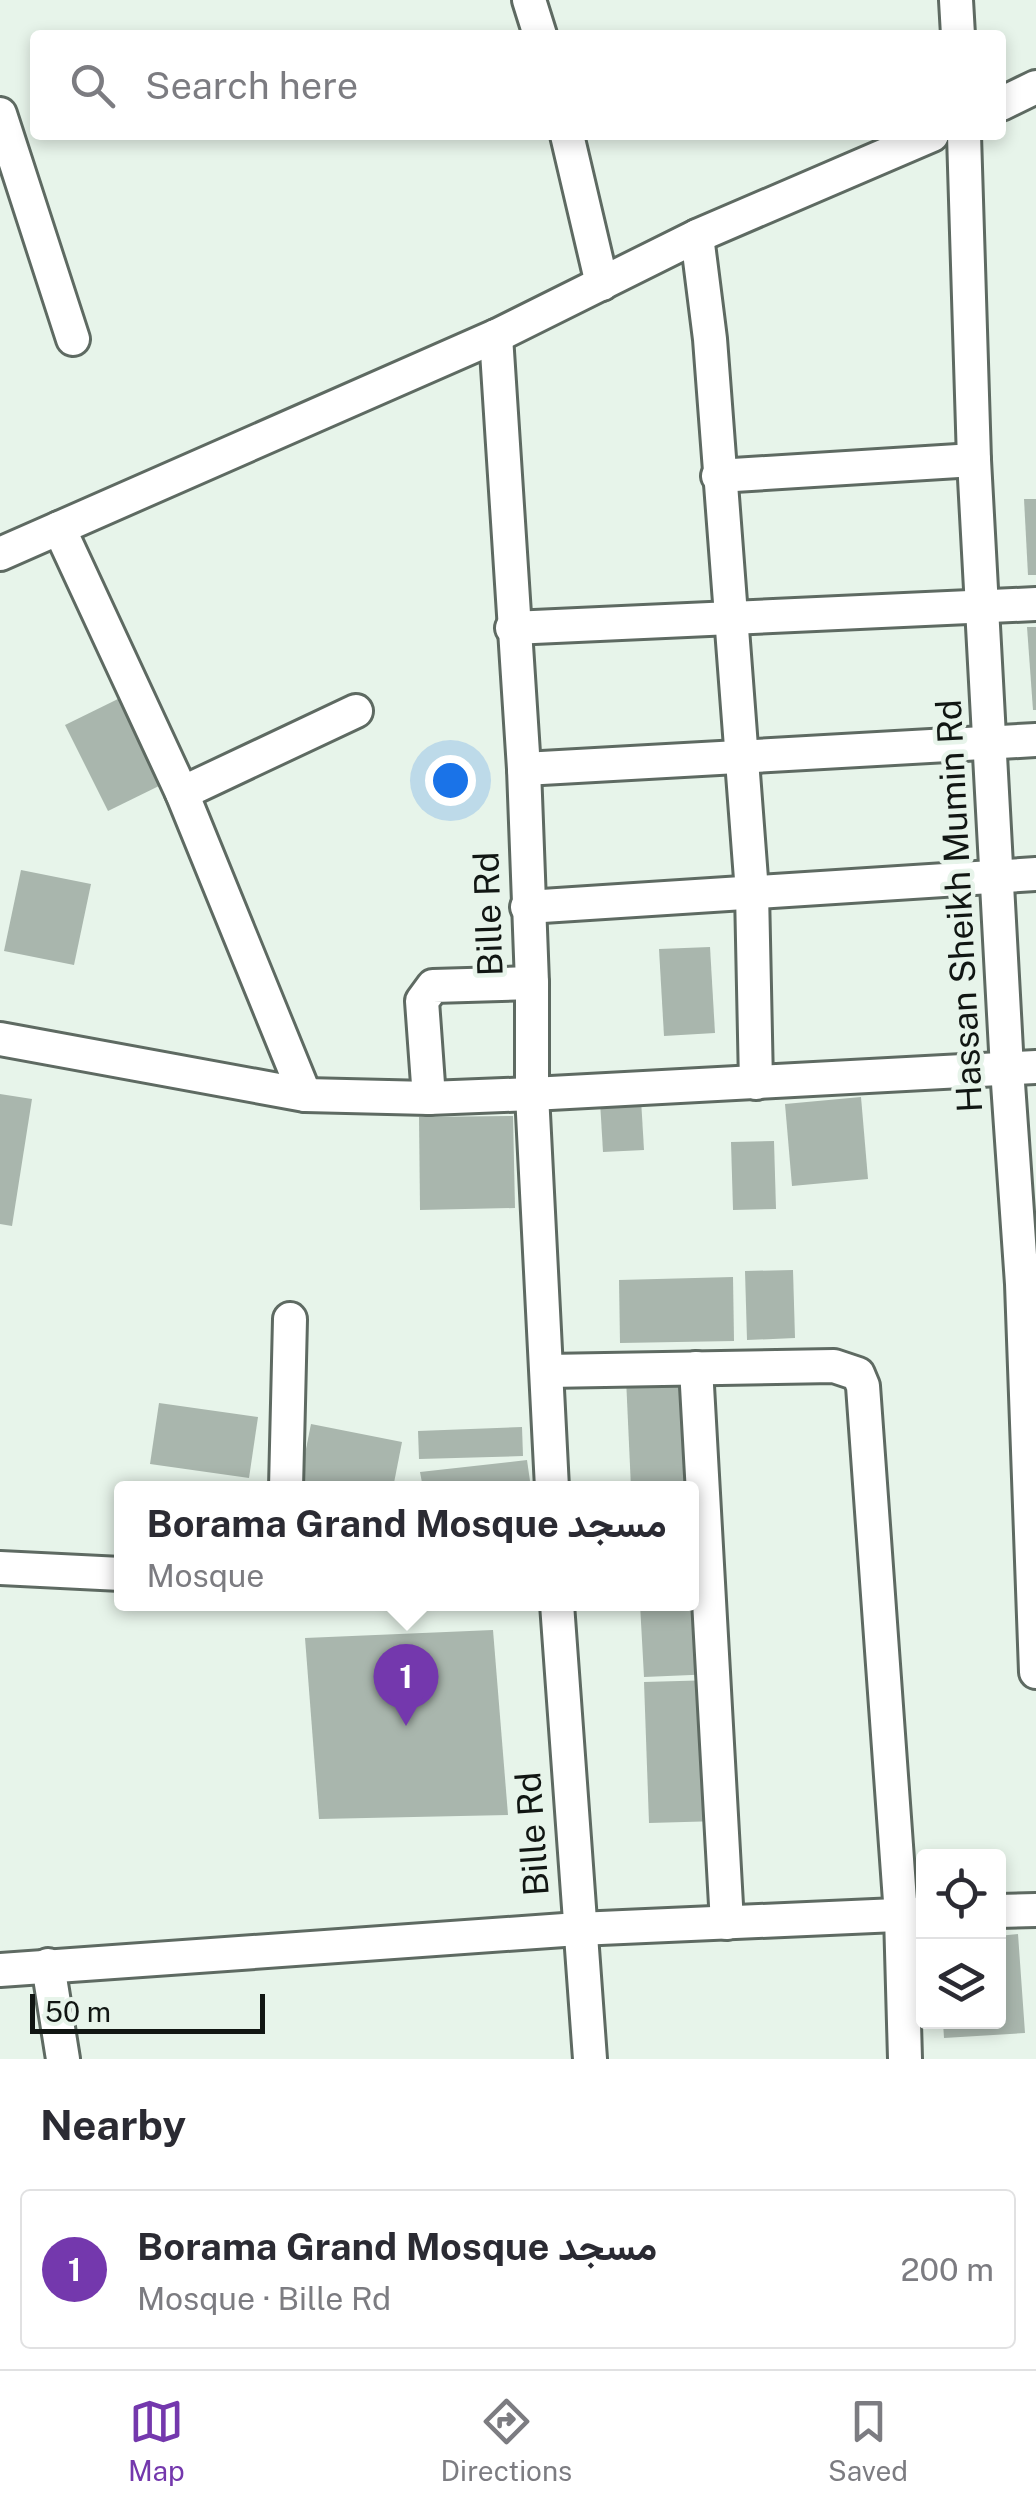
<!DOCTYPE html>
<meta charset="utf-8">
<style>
body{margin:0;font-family:"Public Sans",Vazirmatn,sans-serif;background:#f2f2f3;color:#2b2b33}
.controls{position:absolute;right:30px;bottom:30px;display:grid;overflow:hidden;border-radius:10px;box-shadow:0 5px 15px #0003}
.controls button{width:90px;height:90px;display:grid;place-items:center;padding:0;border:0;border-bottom:2px solid #e1e1e2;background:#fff;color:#2b2b33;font:50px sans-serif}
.scale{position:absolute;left:30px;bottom:25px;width:235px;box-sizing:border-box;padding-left:10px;border:5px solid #111613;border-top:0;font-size:28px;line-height:35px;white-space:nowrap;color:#111613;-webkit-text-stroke:8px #e7f4ea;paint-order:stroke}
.you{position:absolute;left:450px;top:780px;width:35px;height:35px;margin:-25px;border:8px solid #fff;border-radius:50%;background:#1a73e8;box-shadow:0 0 0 15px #1a73e833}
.badge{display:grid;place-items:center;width:65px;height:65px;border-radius:50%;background:#7438ad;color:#fff;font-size:32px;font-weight:700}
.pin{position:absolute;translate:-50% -82px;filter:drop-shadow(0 2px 5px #0008)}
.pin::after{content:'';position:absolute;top:52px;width:35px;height:30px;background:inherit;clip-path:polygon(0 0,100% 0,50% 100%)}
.popup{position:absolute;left:114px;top:1481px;width:585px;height:130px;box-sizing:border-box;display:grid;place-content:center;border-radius:10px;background:#fff;filter:drop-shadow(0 2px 8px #0005);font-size:32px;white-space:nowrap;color:#7c7c81}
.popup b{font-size:38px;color:#2b2b33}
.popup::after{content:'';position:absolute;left:50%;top:100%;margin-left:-20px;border:20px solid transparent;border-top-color:#fff}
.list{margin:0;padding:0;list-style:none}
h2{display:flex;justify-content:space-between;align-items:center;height:130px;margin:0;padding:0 40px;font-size:42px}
h2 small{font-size:32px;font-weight:400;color:#7c7c81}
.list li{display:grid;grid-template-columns:65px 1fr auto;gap:30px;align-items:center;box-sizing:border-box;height:160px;margin:0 20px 20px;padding:0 20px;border:2px solid #e1e1e2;border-radius:10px}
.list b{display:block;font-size:38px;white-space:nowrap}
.list p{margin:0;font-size:32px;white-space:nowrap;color:#7c7c81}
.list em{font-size:32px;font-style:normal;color:#7c7c81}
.icon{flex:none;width:55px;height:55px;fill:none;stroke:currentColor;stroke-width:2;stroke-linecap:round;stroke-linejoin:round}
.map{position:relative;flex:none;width:1036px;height:2059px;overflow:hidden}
.search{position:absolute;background:#fff;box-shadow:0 5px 15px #0003;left:30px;right:30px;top:30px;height:110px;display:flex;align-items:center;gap:25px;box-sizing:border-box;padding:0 35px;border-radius:10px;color:#7c7c81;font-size:38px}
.sheet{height:310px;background:#fff}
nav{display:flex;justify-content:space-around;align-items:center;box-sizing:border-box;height:140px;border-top:2px solid #e1e1e2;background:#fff;font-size:28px;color:#7c7c81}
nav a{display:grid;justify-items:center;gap:5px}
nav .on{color:#7438ad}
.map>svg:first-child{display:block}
.building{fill:#a9b6ad}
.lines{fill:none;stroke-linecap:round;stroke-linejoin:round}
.minor-casing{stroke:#5e6a62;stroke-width:38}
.minor{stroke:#fff;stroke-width:32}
.labels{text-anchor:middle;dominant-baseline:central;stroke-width:9;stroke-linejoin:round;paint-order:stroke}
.street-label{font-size:35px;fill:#111613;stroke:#e7f4ea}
</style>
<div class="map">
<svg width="1036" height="2059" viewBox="0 0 1036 2059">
<rect width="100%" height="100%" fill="#e7f4ea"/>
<g class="building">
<polygon points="1024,499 1036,499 1036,575 1028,575"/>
<polygon points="1027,627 1036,627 1036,710 1033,710"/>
<polygon points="120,698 163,784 108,811 65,725"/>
<polygon points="21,870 91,884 74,965 4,951"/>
<polygon points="710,947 715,1033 664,1036 659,949"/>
<polygon points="0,1094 32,1099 12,1226 0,1224"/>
<polygon points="861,1097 868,1179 792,1186 785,1104"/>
<polygon points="641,1099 644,1150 603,1152 600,1101"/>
<polygon points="513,1116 515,1208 420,1210 419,1117"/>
<polygon points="774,1141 776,1209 733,1210 731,1142"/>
<polygon points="793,1270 795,1338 747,1340 745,1271"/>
<polygon points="733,1277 734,1341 620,1343 619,1280"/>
<polygon points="688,1374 694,1488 631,1488 626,1378"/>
<polygon points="159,1403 258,1417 249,1478 150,1464"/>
<polygon points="311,1424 402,1442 393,1488 325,1488 299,1484"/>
<polygon points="522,1427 523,1456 419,1459 418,1431"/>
<polygon points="527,1460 531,1488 495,1488 495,1484 423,1488 420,1472"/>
<polygon points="691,1501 715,1674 644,1677 640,1604 691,1604"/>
<polygon points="493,1630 508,1815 319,1819 305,1638"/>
<polygon points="715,1680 720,1821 649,1823 644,1682"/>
<polygon points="1018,1934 1025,2033 944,2038 943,2022 998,2022 998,1936"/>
</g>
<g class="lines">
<defs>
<g id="minor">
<polyline points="529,0 540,35"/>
<polyline points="956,0 958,35"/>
<polyline points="1001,104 1036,87"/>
<polyline points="0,114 73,339"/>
<polyline points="567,135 602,284"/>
<polyline points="964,135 974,460 1007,1069 1022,1284 1036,1672"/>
<polyline points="697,236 710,339 752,892 756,1083"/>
<polyline points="496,336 524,769 532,983 532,1094 552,1488"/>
<polyline points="718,476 974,460"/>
<polyline points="59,528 182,793 305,1095"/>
<polyline points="0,554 496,336 697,236 932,135"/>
<polyline points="512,628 1036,604"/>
<polyline points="524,769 1036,740"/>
<polyline points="182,793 356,711"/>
<polyline points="527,907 1036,874"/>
<polyline points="0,1039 305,1095 429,1098 532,1094 1036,1067"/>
<polyline points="429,1098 422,1001 433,986 532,983"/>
<polyline points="696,1368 727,1923"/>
<polyline points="547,1371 834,1366 858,1374 863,1386 901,1915 905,2059"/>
<polyline points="286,1488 290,1319"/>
<polyline points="0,1568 121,1574"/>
<polyline points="557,1604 590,2059"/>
<polyline points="998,1911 1036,1910"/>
<polyline points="48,1965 63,2059"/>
<polyline points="0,1970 578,1929 919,1914"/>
</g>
</defs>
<use href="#minor" class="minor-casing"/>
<use href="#minor" class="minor"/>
</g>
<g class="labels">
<g class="street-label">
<text transform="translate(959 906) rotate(-93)">Hassan Sheikh Mumin Rd</text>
<text transform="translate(488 914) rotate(-92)">Bille Rd</text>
<text transform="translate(532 1834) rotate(-94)">Bille Rd</text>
</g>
</g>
</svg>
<div class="controls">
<button><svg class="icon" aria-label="locate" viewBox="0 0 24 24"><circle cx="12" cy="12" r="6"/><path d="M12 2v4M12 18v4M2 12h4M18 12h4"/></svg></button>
<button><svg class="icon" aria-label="layers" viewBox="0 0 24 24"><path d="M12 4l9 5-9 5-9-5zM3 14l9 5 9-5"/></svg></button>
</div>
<div class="scale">50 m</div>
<div class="you"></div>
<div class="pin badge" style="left:406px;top:1726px">1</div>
<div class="popup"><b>Borama Grand Mosque مسجد</b>Mosque</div>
<div class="search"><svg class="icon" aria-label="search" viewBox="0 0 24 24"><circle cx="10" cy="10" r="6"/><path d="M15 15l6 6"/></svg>Search here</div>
</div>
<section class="sheet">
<h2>Nearby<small></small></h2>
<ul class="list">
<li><span class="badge">1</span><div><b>Borama Grand Mosque مسجد</b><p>Mosque · Bille Rd</p></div><em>200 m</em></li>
</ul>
</section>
<nav>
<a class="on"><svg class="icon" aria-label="map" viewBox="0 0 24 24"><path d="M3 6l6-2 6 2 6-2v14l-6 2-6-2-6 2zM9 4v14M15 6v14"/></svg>Map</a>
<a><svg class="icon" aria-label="directions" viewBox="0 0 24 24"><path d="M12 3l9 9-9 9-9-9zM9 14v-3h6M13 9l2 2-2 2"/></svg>Directions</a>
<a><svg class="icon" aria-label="saved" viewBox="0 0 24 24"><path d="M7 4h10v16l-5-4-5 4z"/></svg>Saved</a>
</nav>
